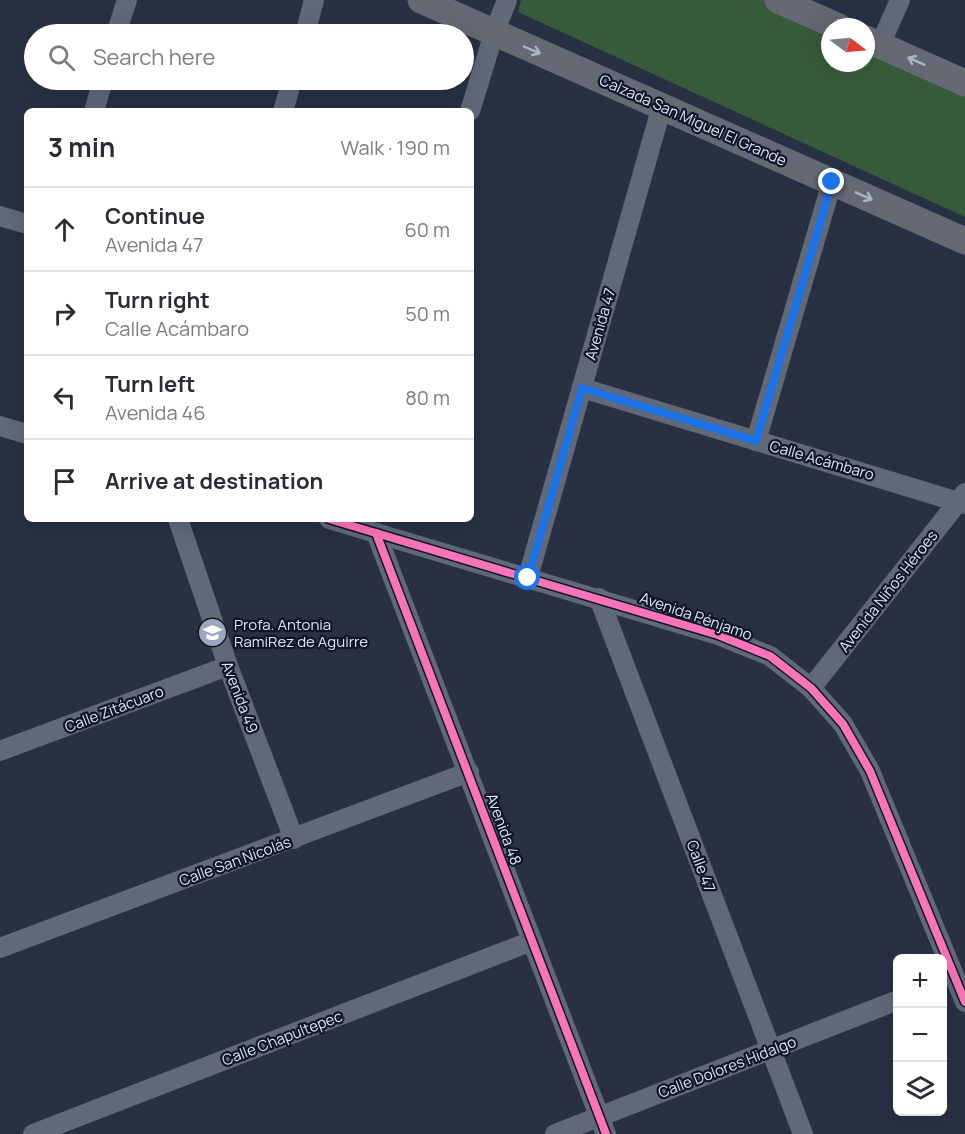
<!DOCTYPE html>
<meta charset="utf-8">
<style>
body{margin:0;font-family:Manrope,sans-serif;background:#f2f2f3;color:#2b2b33}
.controls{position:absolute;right:18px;bottom:18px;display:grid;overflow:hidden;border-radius:9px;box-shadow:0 6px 24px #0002}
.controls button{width:54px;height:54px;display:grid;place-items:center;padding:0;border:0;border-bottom:2px solid #e1e1e2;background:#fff;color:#2b2b33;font:30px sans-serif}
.compass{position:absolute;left:821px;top:18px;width:54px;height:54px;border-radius:50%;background:#fff;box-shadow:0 6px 24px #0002;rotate:106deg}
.stop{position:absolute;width:18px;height:18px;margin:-14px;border:4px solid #1a73e8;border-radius:50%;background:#fff}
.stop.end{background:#1a73e8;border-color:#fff;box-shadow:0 2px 6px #0008}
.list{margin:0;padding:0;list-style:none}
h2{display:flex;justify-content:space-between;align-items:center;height:78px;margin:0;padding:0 24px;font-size:26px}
h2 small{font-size:20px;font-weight:400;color:#7c7c81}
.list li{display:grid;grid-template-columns:39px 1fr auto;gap:18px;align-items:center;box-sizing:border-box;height:84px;padding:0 24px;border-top:2px solid #e1e1e2}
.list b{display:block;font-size:22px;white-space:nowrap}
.list p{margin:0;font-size:20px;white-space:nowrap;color:#7c7c81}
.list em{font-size:20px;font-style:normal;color:#7c7c81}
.icon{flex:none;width:33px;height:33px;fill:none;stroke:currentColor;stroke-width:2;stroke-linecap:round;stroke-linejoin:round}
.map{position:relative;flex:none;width:965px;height:1134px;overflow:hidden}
.search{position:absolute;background:#fff;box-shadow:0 6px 24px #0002;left:24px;top:24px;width:450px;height:66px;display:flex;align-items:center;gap:15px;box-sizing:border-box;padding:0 21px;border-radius:33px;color:#7c7c81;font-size:22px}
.panel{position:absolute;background:#fff;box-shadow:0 6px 24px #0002;left:24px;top:108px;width:450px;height:414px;border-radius:9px}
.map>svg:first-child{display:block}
.green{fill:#375b3a}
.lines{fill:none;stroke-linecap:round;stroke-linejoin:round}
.street{stroke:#616878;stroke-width:20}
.secondary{stroke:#646974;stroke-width:27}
.cycleway-casing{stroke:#0e1626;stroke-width:11}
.cycleway{stroke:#fb73b8;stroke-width:8}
.oneway{stroke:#abb5c7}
.route{stroke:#1a73e8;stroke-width:8}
.labels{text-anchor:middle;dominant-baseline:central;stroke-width:4.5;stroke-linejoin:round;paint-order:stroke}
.street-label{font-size:15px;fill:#dbe7fe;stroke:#0e1626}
.poi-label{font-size:15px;fill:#dbe7fe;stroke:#0e1626;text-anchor:start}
</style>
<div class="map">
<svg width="965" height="1134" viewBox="0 0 965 1134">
<rect width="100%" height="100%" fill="#283144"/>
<polygon class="green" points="521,0 767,0 830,29 830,63 866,63 866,46 965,91 965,217 518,12"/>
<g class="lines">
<g class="street">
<polyline points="116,34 127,0"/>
<polyline points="305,34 314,0"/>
<polyline points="880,45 900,0"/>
<polyline points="94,111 103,80"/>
<polyline points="283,111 292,80"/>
<polyline points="470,111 494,33 507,0"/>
<polyline points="0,216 27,224"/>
<polyline points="582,388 965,504"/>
<polyline points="0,426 27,434"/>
<polyline points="756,441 832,182"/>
<polyline points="178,519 228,666 294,839"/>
<polyline points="329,519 718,635 770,656 811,688 843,724 870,771 965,1002"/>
<polyline points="376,533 606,1134"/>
<polyline points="528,577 662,106"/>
<polyline points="599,598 803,1134"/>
<polyline points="811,688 965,493"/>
<polyline points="0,751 228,666"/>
<polyline points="0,948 469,772"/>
<polyline points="33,1134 532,941"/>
<polyline points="555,1134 898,1000"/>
</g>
<g class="secondary">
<polyline points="421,0 965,241"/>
<polyline points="778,0 839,27"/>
<polyline points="866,39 965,83"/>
</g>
<defs>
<g id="cycleway">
<polyline points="329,519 718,635 770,656 811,688 843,724 870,771 965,1002"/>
<polyline points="376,533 606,1134"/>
</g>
</defs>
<use href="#cycleway" class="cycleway-casing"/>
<use href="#cycleway" class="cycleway"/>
</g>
<defs><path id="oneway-shaft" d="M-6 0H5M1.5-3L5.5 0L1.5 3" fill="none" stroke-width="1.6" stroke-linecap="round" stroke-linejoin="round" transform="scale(1.5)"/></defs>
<g class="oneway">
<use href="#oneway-shaft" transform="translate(532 50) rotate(23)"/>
<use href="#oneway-shaft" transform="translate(916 61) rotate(-156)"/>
<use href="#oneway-shaft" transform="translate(864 196) rotate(24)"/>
</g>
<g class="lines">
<polyline class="route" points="528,578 582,388 756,441 832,182"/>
</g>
<defs>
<symbol id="school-disc" viewBox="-11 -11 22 22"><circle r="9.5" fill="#9ca7bd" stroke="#0e1626"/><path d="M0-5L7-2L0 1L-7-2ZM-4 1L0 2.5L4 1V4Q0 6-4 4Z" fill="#fff"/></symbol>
</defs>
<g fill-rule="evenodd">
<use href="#school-disc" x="196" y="616" width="33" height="33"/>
</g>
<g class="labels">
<g class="street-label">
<text transform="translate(693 120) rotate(24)">Calzada San Miguel El Grande</text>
<text transform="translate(600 324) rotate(-74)">Avenida 47</text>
<text transform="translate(822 460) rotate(16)">Calle Acámbaro</text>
<text transform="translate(888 591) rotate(-52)">Avenida Niños Héroes</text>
<text transform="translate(696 616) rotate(19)">Avenida Pénjamo</text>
<text transform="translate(240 697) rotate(69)">Avenida 49</text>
<text transform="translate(114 709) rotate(-21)">Calle Zitácuaro</text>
<text transform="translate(504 829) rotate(70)">Avenida 48</text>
<text transform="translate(235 861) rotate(-20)">Calle San Nicolás</text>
<text transform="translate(701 866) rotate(69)">Calle 47</text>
<text transform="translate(282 1038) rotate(-21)">Calle Chapultepec</text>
<text transform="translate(727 1067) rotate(-21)">Calle Dolores Hidalgo</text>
</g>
<g class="poi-label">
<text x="234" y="624">Profa. Antonia<tspan x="234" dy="17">RamiRez de Aguirre</tspan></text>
</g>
</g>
</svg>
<div class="controls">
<button>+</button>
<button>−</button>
<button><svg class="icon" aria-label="layers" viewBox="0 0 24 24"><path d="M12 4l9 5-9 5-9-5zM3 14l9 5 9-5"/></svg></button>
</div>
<svg class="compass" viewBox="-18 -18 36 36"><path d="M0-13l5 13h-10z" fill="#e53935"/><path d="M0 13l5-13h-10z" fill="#7c7c81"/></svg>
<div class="stop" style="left:528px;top:578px"></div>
<div class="stop end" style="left:832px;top:182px"></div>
<div class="search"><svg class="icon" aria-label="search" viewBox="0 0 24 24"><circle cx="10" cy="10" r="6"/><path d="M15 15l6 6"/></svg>Search here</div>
<section class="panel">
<h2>3 min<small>Walk · 190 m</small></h2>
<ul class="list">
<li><svg class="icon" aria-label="ahead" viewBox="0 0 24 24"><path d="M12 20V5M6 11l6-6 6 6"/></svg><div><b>Continue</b><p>Avenida 47</p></div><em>60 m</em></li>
<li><svg class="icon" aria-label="right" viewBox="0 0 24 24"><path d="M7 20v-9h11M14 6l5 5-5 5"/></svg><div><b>Turn right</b><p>Calle Acámbaro</p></div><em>50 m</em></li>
<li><svg class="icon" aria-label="left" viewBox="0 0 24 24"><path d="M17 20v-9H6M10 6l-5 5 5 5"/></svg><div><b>Turn left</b><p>Avenida 46</p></div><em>80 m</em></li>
<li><svg class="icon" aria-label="arrive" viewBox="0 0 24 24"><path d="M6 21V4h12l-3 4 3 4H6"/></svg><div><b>Arrive at destination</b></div></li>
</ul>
</section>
</div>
